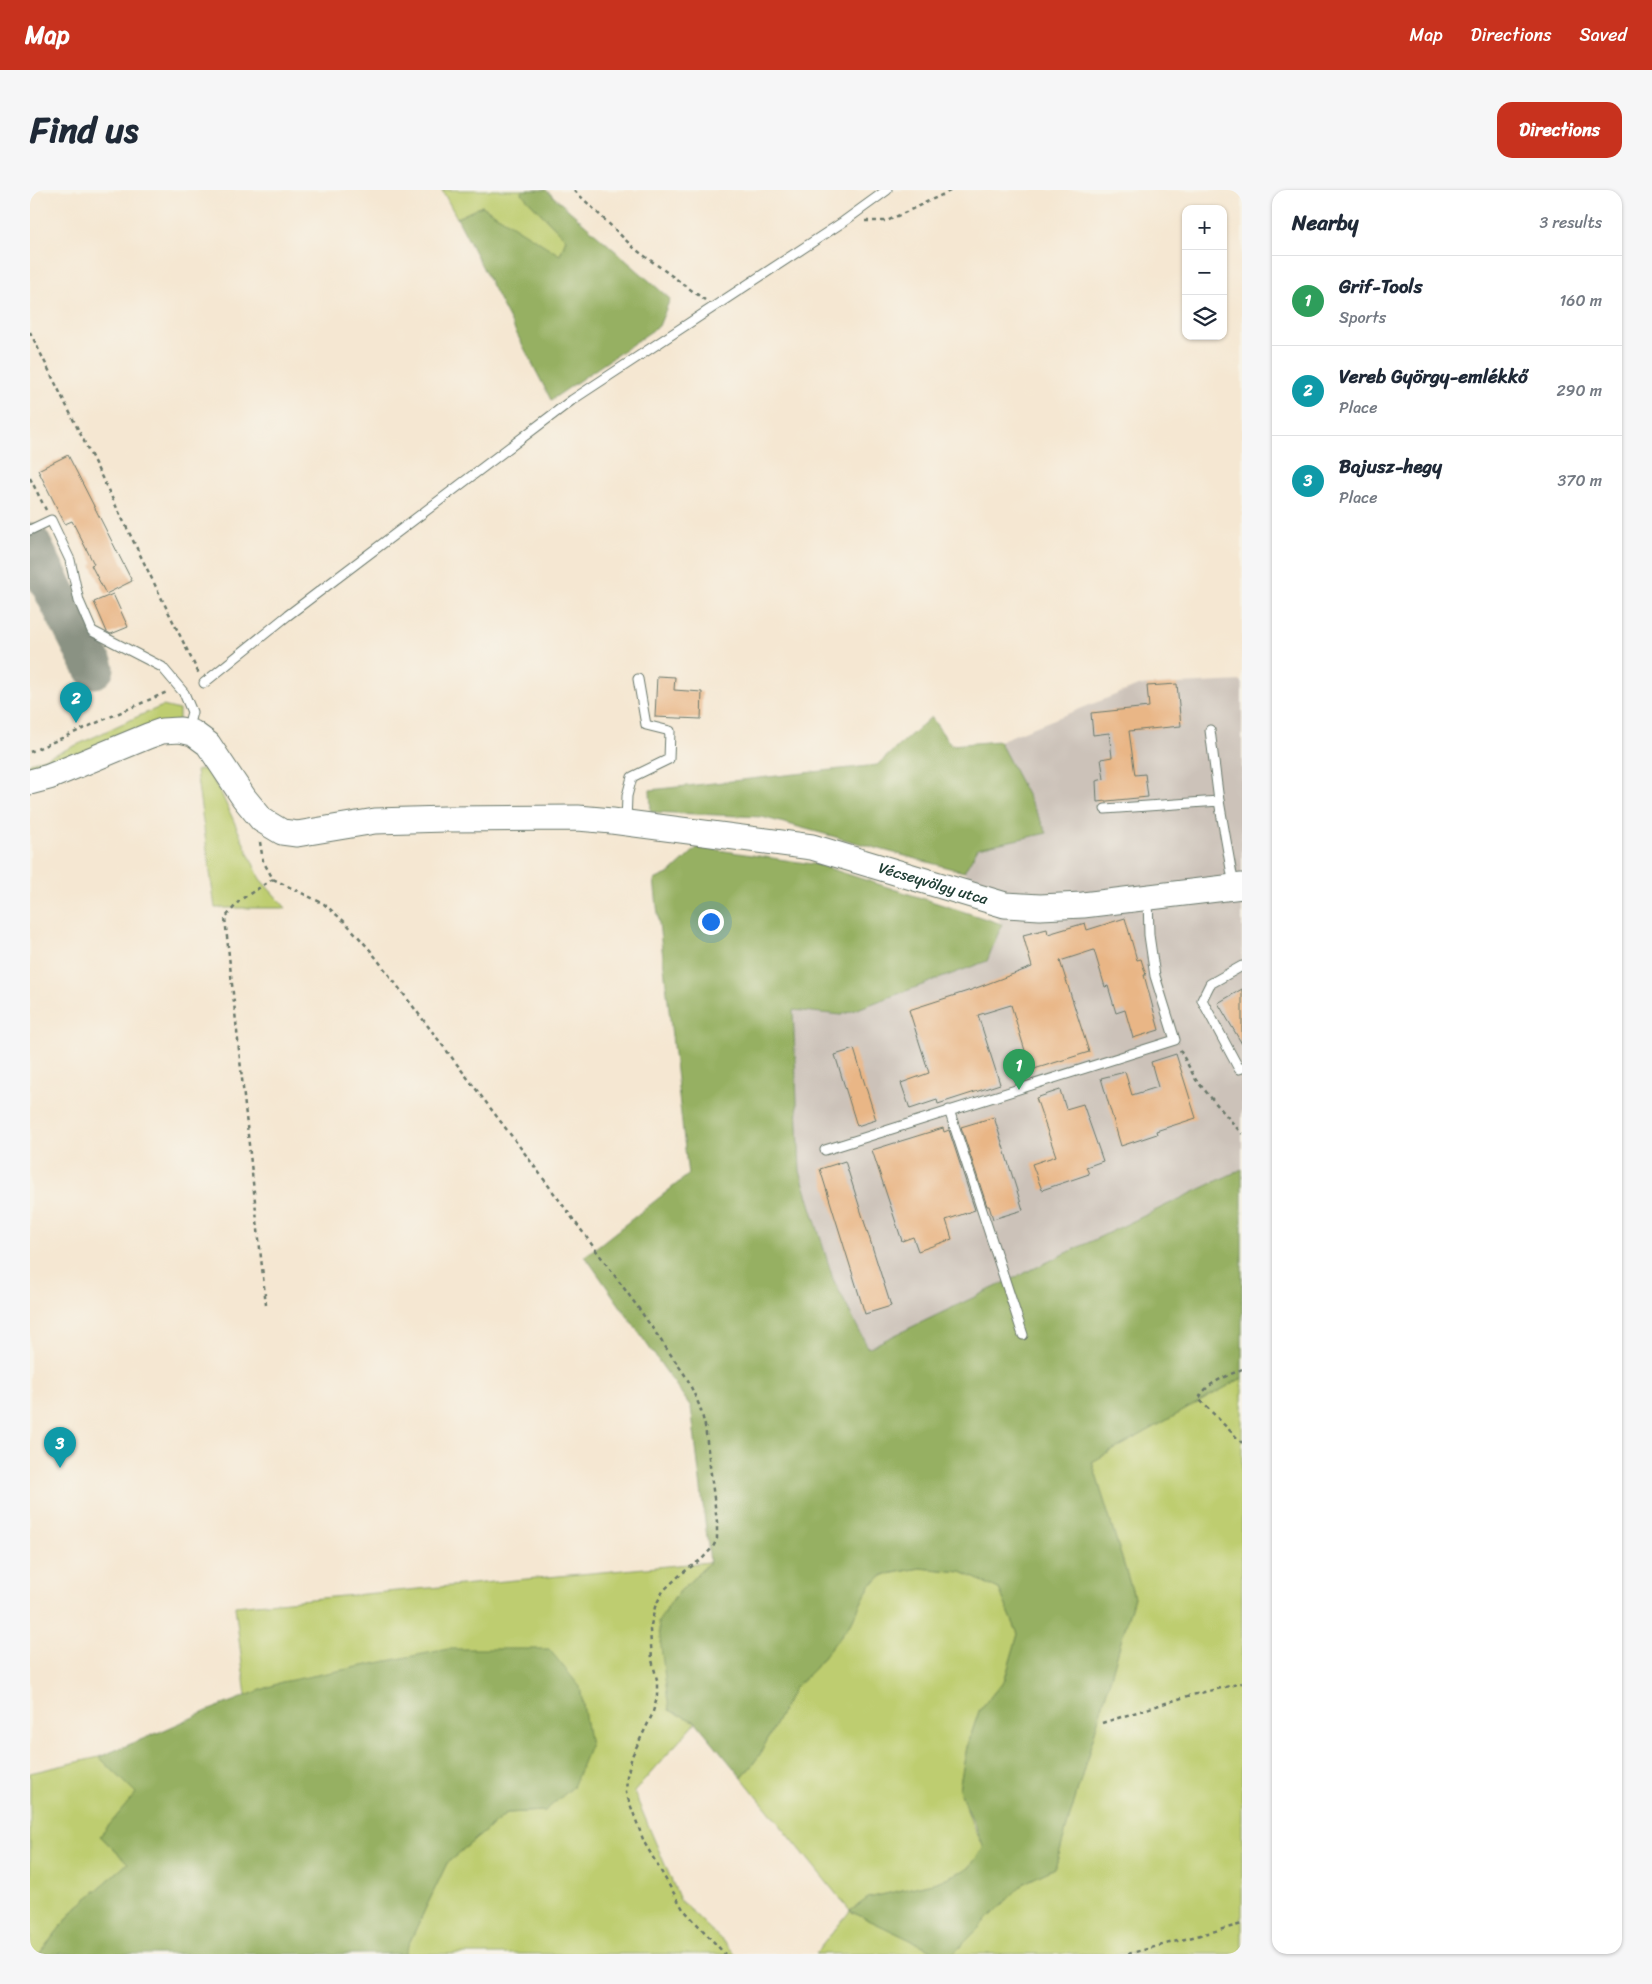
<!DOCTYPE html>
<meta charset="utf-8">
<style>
body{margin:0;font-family:Sriracha,sans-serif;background:#f6f6f7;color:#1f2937}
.controls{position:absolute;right:15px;top:15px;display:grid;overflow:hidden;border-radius:10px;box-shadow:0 1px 4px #0004}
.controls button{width:45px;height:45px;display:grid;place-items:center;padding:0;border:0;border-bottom:1px solid #e0e1e3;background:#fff;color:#1f2937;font:25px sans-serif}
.you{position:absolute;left:680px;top:731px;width:18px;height:18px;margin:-12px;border:4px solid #fff;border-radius:50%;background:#1a73e8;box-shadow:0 0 0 8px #1a73e833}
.badge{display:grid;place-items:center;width:32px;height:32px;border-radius:50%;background:#c8321e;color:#fff;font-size:16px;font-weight:700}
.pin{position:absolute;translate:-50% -41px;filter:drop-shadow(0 1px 2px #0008)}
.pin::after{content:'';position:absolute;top:26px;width:18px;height:15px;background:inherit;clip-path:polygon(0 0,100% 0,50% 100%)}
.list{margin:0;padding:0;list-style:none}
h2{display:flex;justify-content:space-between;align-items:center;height:65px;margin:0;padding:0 20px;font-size:21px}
h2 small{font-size:16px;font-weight:400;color:#747a83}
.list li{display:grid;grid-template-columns:32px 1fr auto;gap:15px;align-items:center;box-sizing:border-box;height:90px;padding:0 20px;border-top:1px solid #e0e1e3}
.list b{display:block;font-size:19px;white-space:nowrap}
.list p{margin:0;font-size:16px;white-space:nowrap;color:#747a83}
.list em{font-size:16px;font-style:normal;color:#747a83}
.icon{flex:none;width:28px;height:28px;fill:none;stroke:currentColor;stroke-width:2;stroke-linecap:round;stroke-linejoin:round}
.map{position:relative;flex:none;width:1212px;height:1764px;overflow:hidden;border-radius:15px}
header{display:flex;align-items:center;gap:30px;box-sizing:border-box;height:70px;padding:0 25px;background:#c8321e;color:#fff}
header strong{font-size:24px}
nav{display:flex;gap:28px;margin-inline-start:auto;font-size:18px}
.intro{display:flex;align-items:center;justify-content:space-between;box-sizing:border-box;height:120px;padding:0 30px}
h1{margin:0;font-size:35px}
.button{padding:12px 22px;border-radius:15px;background:#c8321e;color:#fff;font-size:18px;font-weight:700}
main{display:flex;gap:30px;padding:0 30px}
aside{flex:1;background:#fff;border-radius:15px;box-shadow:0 1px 4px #0004}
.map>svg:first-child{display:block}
.industrial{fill:#ccc2b9}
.green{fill:#becd6f;stroke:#6e8552}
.forest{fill:#96b062;stroke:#5a764b}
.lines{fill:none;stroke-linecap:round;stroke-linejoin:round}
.taxiway{stroke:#8a9283;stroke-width:41}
.building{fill:#e9b686}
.service-casing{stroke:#6a786b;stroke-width:11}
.secondary-casing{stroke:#6a786b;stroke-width:27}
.path{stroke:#6a786b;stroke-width:2.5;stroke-dasharray:4 4;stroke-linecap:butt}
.service{stroke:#fff;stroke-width:9}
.secondary{stroke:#fff;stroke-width:25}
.labels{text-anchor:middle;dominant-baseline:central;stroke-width:5;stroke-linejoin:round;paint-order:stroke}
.street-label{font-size:15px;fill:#1f3d34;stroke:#f7f3e8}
</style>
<header>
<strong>Map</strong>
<nav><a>Map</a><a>Directions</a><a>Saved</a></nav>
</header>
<div class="intro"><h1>Find us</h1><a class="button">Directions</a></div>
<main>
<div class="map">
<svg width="1212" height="1764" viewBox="0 0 1212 1764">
<rect width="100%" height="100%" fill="#f7f3e8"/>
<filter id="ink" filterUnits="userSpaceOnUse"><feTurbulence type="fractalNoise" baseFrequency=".02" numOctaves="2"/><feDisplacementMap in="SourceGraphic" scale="10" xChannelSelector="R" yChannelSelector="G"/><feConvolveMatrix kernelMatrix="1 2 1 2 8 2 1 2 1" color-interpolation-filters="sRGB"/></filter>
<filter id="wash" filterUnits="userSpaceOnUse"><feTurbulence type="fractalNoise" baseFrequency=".0096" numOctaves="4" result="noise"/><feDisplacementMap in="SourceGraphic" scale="20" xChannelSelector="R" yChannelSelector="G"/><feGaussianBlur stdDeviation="1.12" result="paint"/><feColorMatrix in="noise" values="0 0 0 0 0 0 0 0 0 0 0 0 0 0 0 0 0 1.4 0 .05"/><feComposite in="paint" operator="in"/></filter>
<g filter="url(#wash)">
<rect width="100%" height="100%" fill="#f5e7d2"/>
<polygon class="industrial" points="1212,491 1212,979 838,1158 803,1089 770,981 763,820 811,825 957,771 972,734 934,682 948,658 1017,643 969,551 1108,496"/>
<g class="green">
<polygon points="412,0 493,0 491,3 536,49 530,66 452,16 427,28"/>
<path d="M133 516 149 520V531L0 582V573C46 559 88 533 133 516Z"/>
<polygon points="176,578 192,605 230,689 256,718 185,718 166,581"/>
<polygon points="1212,1188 1212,1764 923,1764 994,1693 1025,1678 1104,1407 1062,1272"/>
<polygon points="680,1372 645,1406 639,1520 666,1532 604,1602 650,1710 706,1764 374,1764 417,1673 477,1623 515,1621 252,1492 216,1506 205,1416"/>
<polygon points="890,1378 931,1382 969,1399 988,1444 975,1489 949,1521 937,1557 929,1599 943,1636 954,1657 939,1678 907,1692 839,1708 820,1721 910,1764 785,1764 820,1721 712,1588 729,1566 764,1497 783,1480 821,1433 840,1395 854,1385"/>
<polygon points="69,1567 107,1603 70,1646 98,1673 44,1720 9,1764 0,1764 0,1583"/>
</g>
<g class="forest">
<polygon points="493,0 516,0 640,109 629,136 521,210 427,28 452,16 530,65 536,49 491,3"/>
<polygon points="901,527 921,555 969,551 1017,643 948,658 934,682 732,627 621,622 620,600 847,575"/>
<polygon points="668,657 789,675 972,734 957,771 811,825 763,820 770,981 803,1089 838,1158 1212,979 1212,1188 1062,1272 1104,1407 1025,1678 994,1693 923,1764 910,1764 820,1721 838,1708 907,1692 939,1678 954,1657 929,1599 937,1557 949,1521 975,1489 988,1444 969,1399 931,1382 890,1378 853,1385 840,1395 821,1433 783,1480 764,1498 729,1566 712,1588 666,1532 639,1520 628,1432 645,1406 680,1372 661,1217 555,1066 658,985 624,690 640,683"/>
<polygon points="418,1459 519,1459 550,1497 560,1556 543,1597 515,1621 477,1623 417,1673 374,1764 9,1764 44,1720 98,1673 70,1646 106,1603 69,1567 132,1541 177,1521 252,1492"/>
</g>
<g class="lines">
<polyline class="taxiway" points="0,353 64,478"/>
</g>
<g id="blocks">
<g class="building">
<polygon points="38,265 102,391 76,404 61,375 64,374 42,331 35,334 8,280"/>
<polygon points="83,404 98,437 81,444 77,442 64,412"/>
<polygon points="627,486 645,487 644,500 672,502 671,529 625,527"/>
<polygon points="1147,494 1151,536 1099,541 1105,585 1115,584 1118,607 1067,612 1066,591 1074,589 1071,569 1082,567 1079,543 1063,545 1061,523 1119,517 1117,496"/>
<polygon points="1095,728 1107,770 1111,769 1116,785 1114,785 1129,840 1103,848 1095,820 1086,823 1078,796 1075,797 1064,760 1030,771 1059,862 1001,880 981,815 948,825 970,894 908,914 907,910 880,919 871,893 899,883 879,820 941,800 1002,777 993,745 1017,739 1018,744 1055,733 1057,740"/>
<polygon points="1212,799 1212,854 1188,813"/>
<polygon points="824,859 846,930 827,936 805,865"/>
<polygon points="1146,864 1166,928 1126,941 1127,944 1091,956 1071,888 1095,882 1102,905 1128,897 1121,872"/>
<polygon points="1030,900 1036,919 1053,914 1073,971 1056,977 1059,984 1012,1000 1002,974 1026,966 1006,908"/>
<polygon points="964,927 993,1020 963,1029 959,1016 957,1016 931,937"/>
<polygon points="913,938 914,942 919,940 945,1020 916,1030 922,1049 888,1061 883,1047 872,1051 842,960"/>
<polygon points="815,971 861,1116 835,1124 790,979"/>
</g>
</g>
</g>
<g filter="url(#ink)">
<use href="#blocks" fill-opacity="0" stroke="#6a786b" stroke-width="1"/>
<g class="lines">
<defs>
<g id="service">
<polyline points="0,340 21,330 40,370 49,411 62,441 132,477 154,503 162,522 157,541"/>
<polyline points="174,493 257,426 542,210 813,32 857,0"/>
<polyline points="1180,540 1189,611"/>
<polyline points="1075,619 1189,611 1204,696"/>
<polyline points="596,632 597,606 602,587 639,569 640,541 616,535 608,489"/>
<polyline points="1212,776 1180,794 1172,810 1209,879 1212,878"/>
<polyline points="919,920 993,1145"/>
<polyline points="795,960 1145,850 1125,786 1119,745 1118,708"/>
</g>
<g id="secondary">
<path id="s1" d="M0 592 19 587 118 546 132 541 150 540 163 543 178 554 214 608 232 630 252 642 267 644 345 631 416 629 548 628 582 631 782 657 975 715 1010 717 1053 715 1212 696"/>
</g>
</defs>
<use href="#service" class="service-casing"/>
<use href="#secondary" class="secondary-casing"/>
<g class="path">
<polyline points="544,0 605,59 675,110"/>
<polyline points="835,31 857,31 922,0"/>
<polyline points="0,142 169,484"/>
<polyline points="0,288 16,320"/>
<polyline points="0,562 137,502"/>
<polyline points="230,652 233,671 243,689 294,714 316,733 340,760 493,961 607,1116 657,1188 670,1217 675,1236 687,1332 687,1349 683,1357 672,1369 651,1384 633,1401 625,1417 620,1440 622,1470 627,1490 627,1508 622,1525 602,1566 597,1586 596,1603 614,1652 653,1719 695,1764"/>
<polyline points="1150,860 1166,890 1212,944"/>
<polyline points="236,1115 195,728 210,710 243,689"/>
<path d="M1212 1179C1198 1186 1175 1193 1169 1209L1212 1253"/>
<polyline points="1072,1533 1158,1506 1212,1493"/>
<polyline points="1098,1764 1212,1734"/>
</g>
<use href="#service" class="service"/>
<use href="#secondary" class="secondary"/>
</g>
</g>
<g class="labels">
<g class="street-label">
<text stroke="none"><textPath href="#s1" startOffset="968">Vécseyvölgy utca</textPath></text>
</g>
</g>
</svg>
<div class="controls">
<button>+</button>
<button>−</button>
<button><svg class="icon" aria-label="layers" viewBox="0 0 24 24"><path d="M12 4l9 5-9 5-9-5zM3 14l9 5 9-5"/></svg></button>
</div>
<div class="you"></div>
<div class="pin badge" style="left:989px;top:900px;background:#2e9e5b">1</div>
<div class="pin badge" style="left:46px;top:533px;background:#0f9aa8">2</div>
<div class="pin badge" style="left:30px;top:1278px;background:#0f9aa8">3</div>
</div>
<aside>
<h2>Nearby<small>3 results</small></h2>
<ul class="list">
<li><span class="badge" style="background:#2e9e5b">1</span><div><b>Grif-Tools</b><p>Sports</p></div><em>160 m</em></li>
<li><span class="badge" style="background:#0f9aa8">2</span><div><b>Vereb György-emlékkő</b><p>Place</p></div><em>290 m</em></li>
<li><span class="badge" style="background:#0f9aa8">3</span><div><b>Bajusz-hegy</b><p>Place</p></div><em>370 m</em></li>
</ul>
</aside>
</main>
